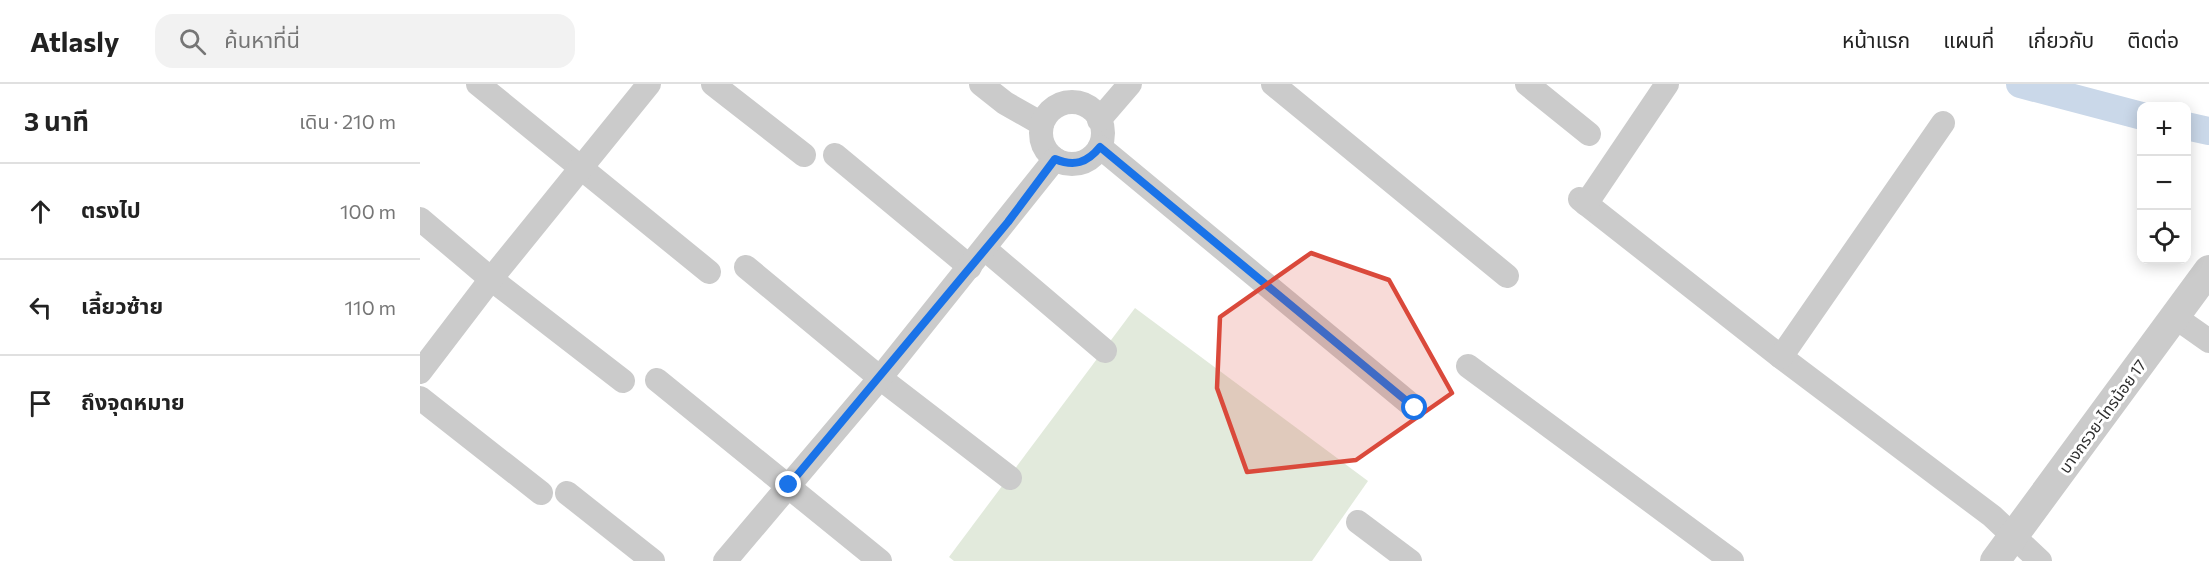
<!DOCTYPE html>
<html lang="th">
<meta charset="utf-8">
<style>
body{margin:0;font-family:Commissioner,"Noto Sans Thai",sans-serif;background:#f2f2f2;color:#222}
.controls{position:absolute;right:18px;top:18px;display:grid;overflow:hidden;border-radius:12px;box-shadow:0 3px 15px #0003}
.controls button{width:54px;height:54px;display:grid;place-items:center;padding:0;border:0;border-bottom:2px solid #e0e0e0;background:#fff;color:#222;font:30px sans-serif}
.stop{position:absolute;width:18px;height:18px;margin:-14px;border:4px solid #1a73e8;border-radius:50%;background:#fff}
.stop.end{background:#1a73e8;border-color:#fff;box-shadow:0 2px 6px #0008}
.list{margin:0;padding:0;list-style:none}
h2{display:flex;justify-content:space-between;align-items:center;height:78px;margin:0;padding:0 24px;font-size:26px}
h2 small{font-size:20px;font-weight:400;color:#767676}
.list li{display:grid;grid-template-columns:39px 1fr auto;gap:18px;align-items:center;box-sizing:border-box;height:96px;padding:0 24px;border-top:2px solid #e0e0e0}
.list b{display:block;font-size:22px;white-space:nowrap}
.list em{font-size:20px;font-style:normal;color:#767676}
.icon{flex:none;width:33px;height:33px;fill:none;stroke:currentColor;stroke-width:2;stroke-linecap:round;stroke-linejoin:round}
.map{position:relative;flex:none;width:1789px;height:477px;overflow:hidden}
header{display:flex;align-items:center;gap:36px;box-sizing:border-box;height:84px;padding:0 30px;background:#fff;border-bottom:2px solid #e0e0e0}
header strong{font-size:28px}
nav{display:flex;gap:33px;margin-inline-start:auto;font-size:21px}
.search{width:420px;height:54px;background:#f2f2f2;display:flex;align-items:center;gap:15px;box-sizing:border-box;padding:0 21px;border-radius:18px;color:#767676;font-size:22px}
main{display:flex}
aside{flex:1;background:#fff}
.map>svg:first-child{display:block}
.green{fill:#e2eadc}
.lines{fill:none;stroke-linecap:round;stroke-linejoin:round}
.canal{stroke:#cad8e9;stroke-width:28}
.minor{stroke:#cbcbcb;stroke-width:24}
.tertiary{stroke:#cbcbcb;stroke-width:30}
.route{stroke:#1a73e8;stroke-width:8}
.marked{fill:#da493b;fill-opacity:0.2;stroke:#da493b;stroke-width:4.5;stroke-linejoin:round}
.labels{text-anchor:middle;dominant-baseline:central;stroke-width:6;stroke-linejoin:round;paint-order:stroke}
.street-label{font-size:16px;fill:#2e2e2e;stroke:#fff}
</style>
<header>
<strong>Atlasly</strong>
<div class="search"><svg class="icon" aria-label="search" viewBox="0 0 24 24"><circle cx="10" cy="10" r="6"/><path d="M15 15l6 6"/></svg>ค้นหาที่นี่</div>
<nav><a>หน้าแรก</a><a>แผนที่</a><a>เกี่ยวกับ</a><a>ติดต่อ</a></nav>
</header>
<main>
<aside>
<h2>3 นาที<small>เดิน · 210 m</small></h2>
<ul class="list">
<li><svg class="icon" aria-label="ahead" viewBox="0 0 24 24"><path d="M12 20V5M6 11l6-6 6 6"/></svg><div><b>ตรงไป</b></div><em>100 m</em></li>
<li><svg class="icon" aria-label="left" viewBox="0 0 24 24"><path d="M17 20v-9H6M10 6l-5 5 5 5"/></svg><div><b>เลี้ยวซ้าย</b></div><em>110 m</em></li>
<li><svg class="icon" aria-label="arrive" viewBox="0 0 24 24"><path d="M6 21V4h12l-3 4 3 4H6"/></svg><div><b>ถึงจุดหมาย</b></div></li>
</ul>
</aside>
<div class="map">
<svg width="1789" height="477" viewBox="0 0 1789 477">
<rect width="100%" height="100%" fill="#fff"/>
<polygon class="green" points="715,224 948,397 892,477 534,477 529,473"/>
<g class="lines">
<g class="canal">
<polyline points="1600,0 1722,32"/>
<polyline points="1766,42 1789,47"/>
</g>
<g class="minor">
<polyline points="58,0 289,188"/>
<polyline points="293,0 384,71"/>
<polyline points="561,0 585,19 622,40"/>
<polyline points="853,0 1087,192"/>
<polyline points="1107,0 1169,50"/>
<circle cx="652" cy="49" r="31"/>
<polyline points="679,36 710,0"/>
<polyline points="680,63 995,324"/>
<polyline points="415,71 550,183"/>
<polyline points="1160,115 1361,273 1572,432 1620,477"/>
<polyline points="1166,120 1247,0"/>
<polyline points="0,135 71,195 203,297"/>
<polyline points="565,165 685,267"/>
<polyline points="326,183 460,294 590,394"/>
<polyline points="1755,233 1789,257"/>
<polyline points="1361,273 1523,39"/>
<polyline points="1048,282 1312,477"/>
<polyline points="0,288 71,195 229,0"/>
<polyline points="237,296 460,477"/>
<polyline points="0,314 121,409"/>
<polyline points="147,409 233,477"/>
<polyline points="938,438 990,477"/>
<polyline points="305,477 460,294 635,75"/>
</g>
<polyline class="tertiary" points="1575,477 1789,186"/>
</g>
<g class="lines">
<path class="route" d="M369 401 588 138 635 75C654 83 667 79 680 63L995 324"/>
</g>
<path class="marked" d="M891 169 969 196 1032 309 936 376 827 388 797 304 800 233Z"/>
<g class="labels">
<g class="street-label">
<text transform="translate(1682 332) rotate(-54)">บางกรวย-ไทรน้อย 17</text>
</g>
</g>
</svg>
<div class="controls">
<button>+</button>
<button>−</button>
<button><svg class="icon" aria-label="locate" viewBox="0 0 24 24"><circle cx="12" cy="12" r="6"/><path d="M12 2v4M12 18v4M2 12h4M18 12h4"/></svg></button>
</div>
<div class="stop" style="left:995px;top:324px"></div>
<div class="stop end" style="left:369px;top:401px"></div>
</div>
</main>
